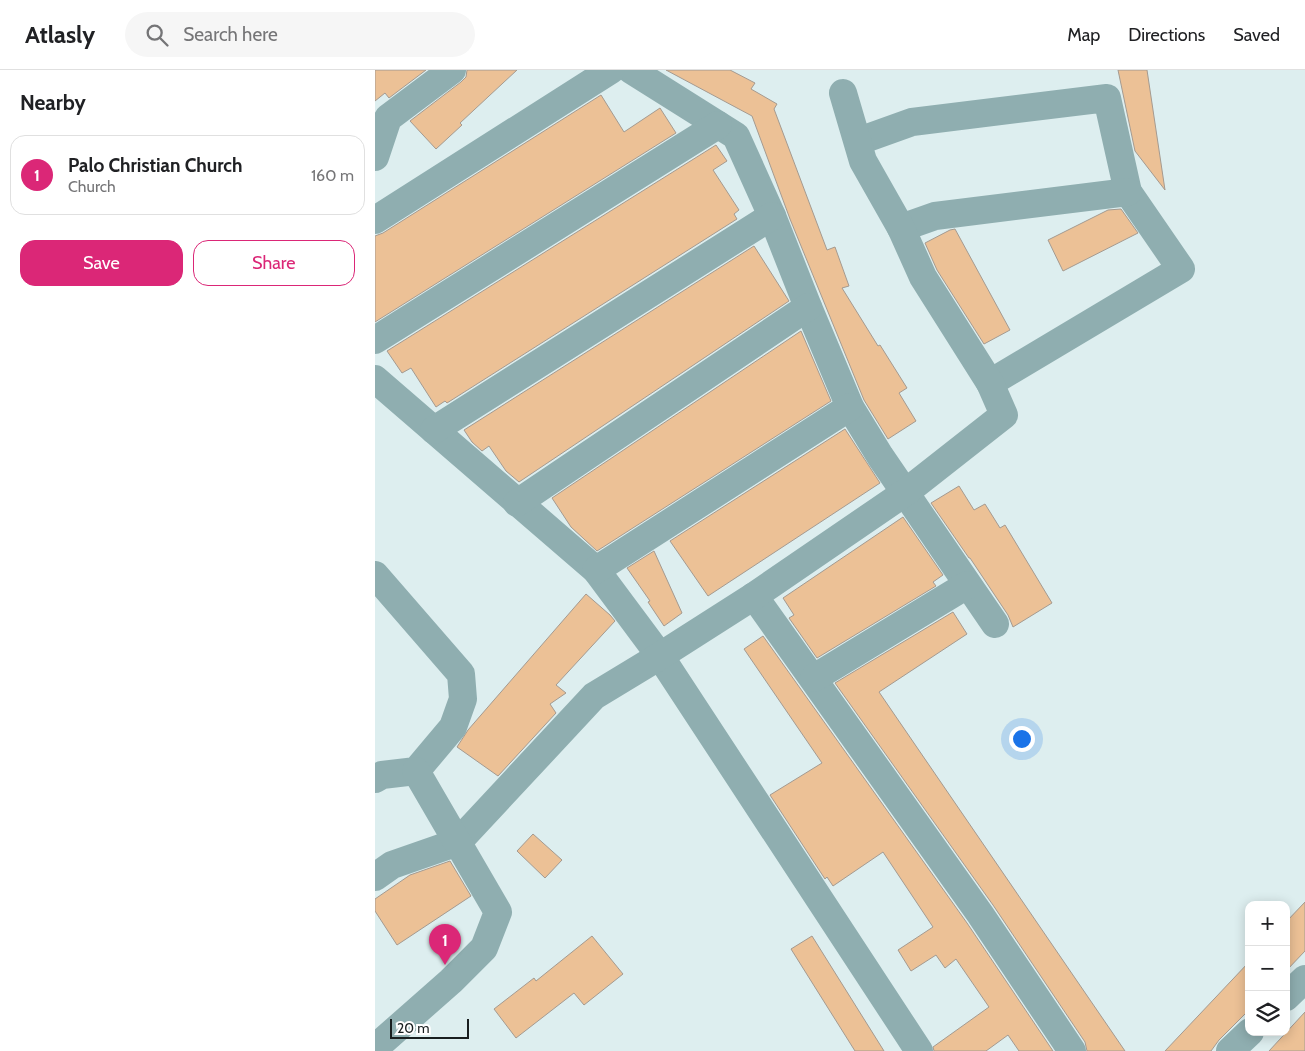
<!DOCTYPE html>
<meta charset="utf-8">
<style>
body{margin:0;font-family:Cabin,sans-serif;background:#f6f6f6;color:#202124}
.controls{position:absolute;right:15px;bottom:15px;display:grid;overflow:hidden;border-radius:10px;box-shadow:0 2px 12px #0003}
.controls button{width:45px;height:45px;display:grid;place-items:center;padding:0;border:0;border-bottom:1px solid #e0e0e0;background:#fff;color:#202124;font:25px sans-serif}
.scale{position:absolute;left:15px;bottom:12px;width:79px;box-sizing:border-box;padding-left:5px;border:2px solid #181e1f;border-top:0;font-size:14px;line-height:18px;white-space:nowrap;color:#181e1f;-webkit-text-stroke:4px #fff;paint-order:stroke}
.you{position:absolute;left:646px;top:668px;width:18px;height:18px;margin:-12px;border:4px solid #fff;border-radius:50%;background:#1a73e8;box-shadow:0 0 0 8px #1a73e833}
.badge{display:grid;place-items:center;width:32px;height:32px;border-radius:50%;background:#db2777;color:#fff;font-size:16px;font-weight:700}
.pin{position:absolute;translate:-50% -41px;filter:drop-shadow(0 1px 2px #0008)}
.pin::after{content:'';position:absolute;top:26px;width:18px;height:15px;background:inherit;clip-path:polygon(0 0,100% 0,50% 100%)}
.list{margin:0;padding:0;list-style:none}
h2{display:flex;justify-content:space-between;align-items:center;height:65px;margin:0;padding:0 20px;font-size:21px}
h2 small{font-size:16px;font-weight:400;color:#757577}
.list li{display:grid;grid-template-columns:32px 1fr auto;gap:15px;align-items:center;box-sizing:border-box;height:80px;margin:0 10px 10px;padding:0 10px;border:1px solid #e0e0e0;border-radius:15px}
.list b{display:block;font-size:19px;white-space:nowrap}
.list p{margin:0;font-size:16px;white-space:nowrap;color:#757577}
.list em{font-size:16px;font-style:normal;color:#757577}
.actions{display:flex;gap:10px;padding:15px 20px}
.actions a{flex:1;padding:11px 0;border:1px solid #db2777;border-radius:15px;text-align:center;font-size:18px;color:#db2777}
.actions .main{background:#db2777;color:#fff}
.icon{flex:none;width:28px;height:28px;fill:none;stroke:currentColor;stroke-width:2;stroke-linecap:round;stroke-linejoin:round}
.map{position:relative;flex:none;width:930px;height:981px;overflow:hidden}
header{display:flex;align-items:center;gap:30px;box-sizing:border-box;height:70px;padding:0 25px;background:#fff;border-bottom:1px solid #e0e0e0}
header strong{font-size:24px}
nav{display:flex;gap:28px;margin-inline-start:auto;font-size:18px}
.search{width:350px;height:45px;background:#f6f6f6;display:flex;align-items:center;gap:12px;box-sizing:border-box;padding:0 18px;border-radius:28px;color:#757577;font-size:19px}
main{display:flex}
aside{flex:1;background:#fff}
.map>svg:first-child{display:block}
.building{fill:#ecc196;stroke:#a49a90}
.lines{fill:none;stroke-linecap:round;stroke-linejoin:round}
.minor{stroke:#8faeb0;stroke-width:28}
</style>
<header>
<strong>Atlasly</strong>
<div class="search"><svg class="icon" aria-label="search" viewBox="0 0 24 24"><circle cx="10" cy="10" r="6"/><path d="M15 15l6 6"/></svg>Search here</div>
<nav><a>Map</a><a>Directions</a><a>Saved</a></nav>
</header>
<main>
<aside>
<h2>Nearby<small></small></h2>
<ul class="list">
<li><span class="badge">1</span><div><b>Palo Christian Church</b><p>Church</p></div><em>160 m</em></li>
</ul>
<div class="actions"><a class="main">Save</a><a>Share</a></div>
</aside>
<div class="map">
<svg width="930" height="981" viewBox="0 0 930 981">
<rect width="100%" height="100%" fill="#ddeeef"/>
<g class="building">
<polygon points="0,0 51,0 14,28 10,23 0,31"/>
<polygon points="92,0 142,0 85,53 87,55 61,79 35,51 86,12 91,7"/>
<polygon points="291,0 355,0 380,13 376,19 402,34 399,39 452,180 460,177 474,216 467,218 503,276 505,275 532,318 524,323 541,351 513,369 489,330 415,149 377,46"/>
<polygon points="743,0 772,0 790,120 760,81"/>
<polygon points="226,25 249,62 285,38 301,63 0,252 0,166 8,163"/>
<polygon points="341,75 352,91 338,100 364,140 359,144 362,149 72,333 70,331 61,337 36,298 27,303 12,281"/>
<polygon points="746,139 763,163 688,201 673,170 733,140"/>
<polygon points="580,159 635,260 609,274 562,200 550,173 575,160"/>
<polygon points="379,176 414,231 144,412 131,401 114,376 107,381 97,372 89,360"/>
<polygon points="426,261 456,331 222,481 196,457 177,428"/>
<polygon points="470,359 505,413 333,526 295,471"/>
<polygon points="584,416 599,440 610,434 625,458 630,455 677,533 638,557 633,545 595,488 594,488 556,433"/>
<polygon points="528,447 568,505 558,512 561,516 442,588 414,548 419,545 408,528"/>
<polygon points="279,481 307,543 289,556 273,532 275,531 252,498"/>
<polygon points="211,524 235,545 240,551 181,615 191,623 175,634 181,643 123,706 82,677 93,660"/>
<polygon points="578,542 592,564 504,622 750,981 712,981 710,972 618,835 460,613"/>
<polygon points="388,566 592,853 678,981 644,981 633,965 611,981 559,981 558,977 614,937 581,889 570,898 561,885 536,901 523,880 558,857 508,782 458,816 452,807 450,809 395,725 447,693 369,579"/>
<polygon points="158,764 187,790 170,808 142,781"/>
<polygon points="75,791 96,826 22,875 0,841 0,829 35,805"/>
<polygon points="930,832 930,881 911,901 911,852"/>
<polygon points="217,866 248,904 209,935 199,923 141,968 119,939 159,908 161,911"/>
<polygon points="437,866 509,981 480,981 416,879"/>
<polygon points="874,892 874,940 844,970 836,981 790,981"/>
<polygon points="930,942 930,981 894,981"/>
</g>
<g class="lines">
<g class="minor">
<polyline points="256,0 361,66 397,146 433,237 475,337 505,386 620,554"/>
<polyline points="484,71 537,52 732,28 753,122 806,199 615,313"/>
<polyline points="0,87 13,48 77,0"/>
<polyline points="0,150 236,0"/>
<polyline points="526,158 560,146 753,122"/>
<polyline points="0,270 343,55"/>
<polyline points="0,309 221,500 285,586 544,981"/>
<polyline points="59,360 397,146"/>
<polyline points="142,433 433,237"/>
<polyline points="221,500 475,337"/>
<polyline points="0,505 86,604 88,629 78,657 41,701 7,705 0,709"/>
<polyline points="379,526 605,844 697,981"/>
<polyline points="439,608 592,515"/>
<polyline points="0,807 17,795 83,772 219,626 285,586 379,526 531,422 629,345 615,313 548,207 526,158 488,91 468,23"/>
<polyline points="911,927 930,909"/>
<polyline points="0,978 76,911 109,878 123,842 41,701"/>
<polyline points="855,981 875,962"/>
</g>
</g>
</svg>
<div class="controls">
<button>+</button>
<button>−</button>
<button><svg class="icon" aria-label="layers" viewBox="0 0 24 24"><path d="M12 4l9 5-9 5-9-5zM3 14l9 5 9-5"/></svg></button>
</div>
<div class="scale">20 m</div>
<div class="you"></div>
<div class="pin badge" style="left:70px;top:895px">1</div>
</div>
</main>
